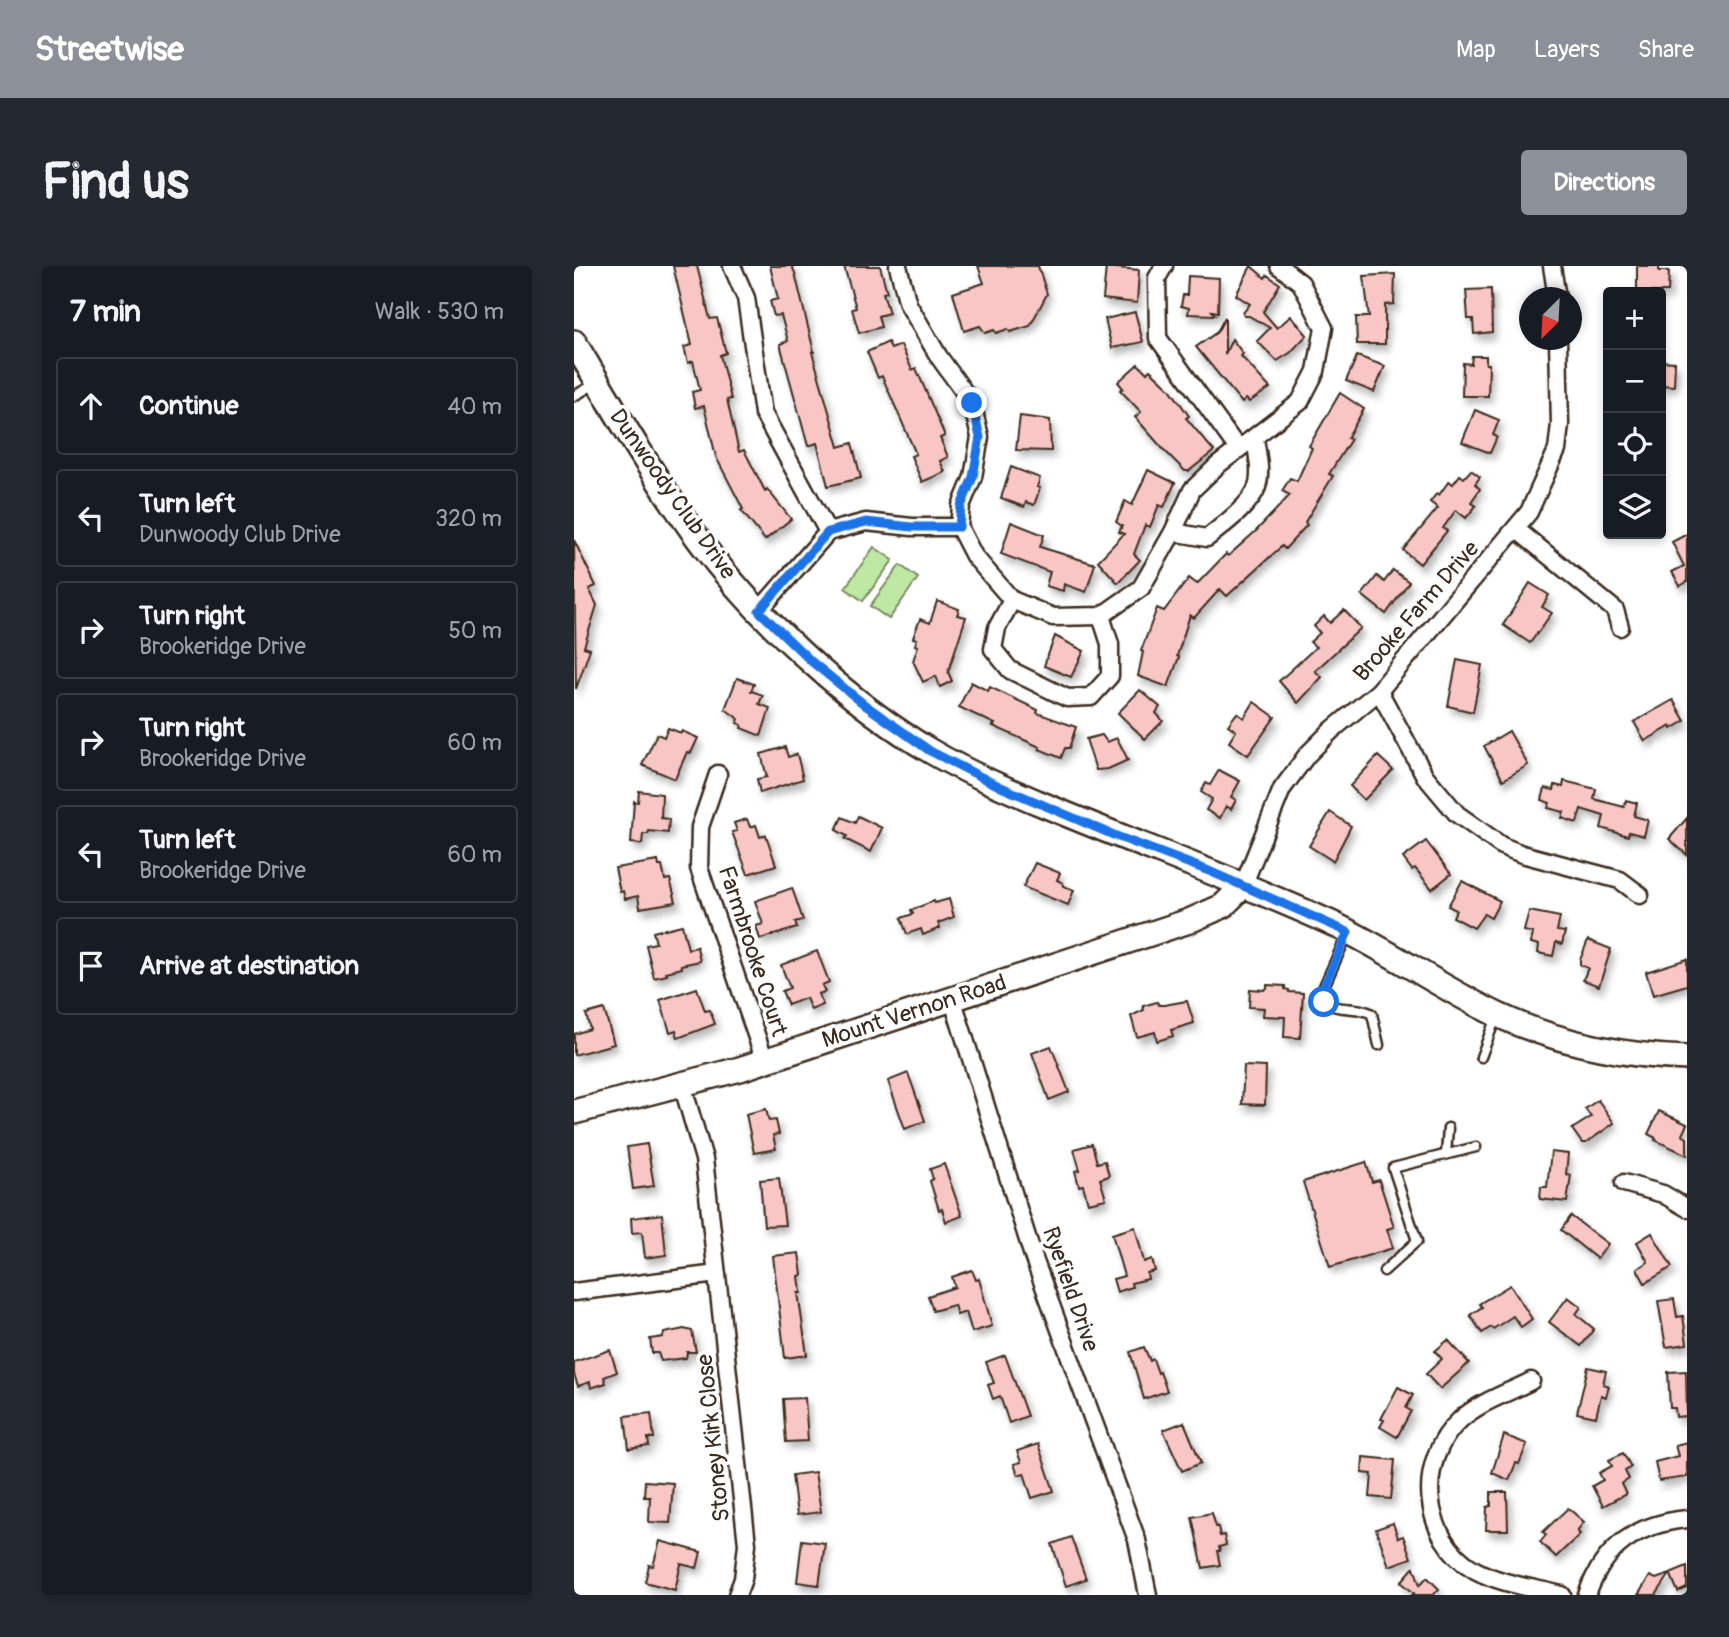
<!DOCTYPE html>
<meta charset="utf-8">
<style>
body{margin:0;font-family:Pangolin,sans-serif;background:#242831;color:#f1f3f6}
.controls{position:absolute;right:21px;top:21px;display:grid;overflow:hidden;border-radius:7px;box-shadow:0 4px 10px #0003}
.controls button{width:63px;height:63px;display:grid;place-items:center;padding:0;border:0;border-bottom:2px solid #363941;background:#171b24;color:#f1f3f6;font:35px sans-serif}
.compass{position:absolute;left:945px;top:21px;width:63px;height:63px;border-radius:50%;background:#171b24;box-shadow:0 4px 10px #0003;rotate:204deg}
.stop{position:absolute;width:21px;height:21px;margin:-16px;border:5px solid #1a73e8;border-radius:50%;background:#fff}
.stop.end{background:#1a73e8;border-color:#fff;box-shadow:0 2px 7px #0008}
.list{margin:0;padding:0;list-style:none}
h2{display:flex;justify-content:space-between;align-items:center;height:91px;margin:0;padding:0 28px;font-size:30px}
h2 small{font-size:23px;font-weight:400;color:#9ea1a6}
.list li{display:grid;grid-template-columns:46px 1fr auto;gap:21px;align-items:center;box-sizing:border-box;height:98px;margin:0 14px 14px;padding:0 14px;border:2px solid #363941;border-radius:7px}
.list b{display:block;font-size:26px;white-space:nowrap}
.list p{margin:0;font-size:23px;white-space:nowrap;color:#9ea1a6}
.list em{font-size:23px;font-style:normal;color:#9ea1a6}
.icon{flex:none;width:38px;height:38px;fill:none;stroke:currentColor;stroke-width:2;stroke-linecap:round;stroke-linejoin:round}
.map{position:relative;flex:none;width:1113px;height:1329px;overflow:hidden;border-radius:7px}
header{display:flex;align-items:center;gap:42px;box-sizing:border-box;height:98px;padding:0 35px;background:#8c9099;color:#fff}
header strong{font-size:33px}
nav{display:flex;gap:38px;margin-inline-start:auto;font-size:24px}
.intro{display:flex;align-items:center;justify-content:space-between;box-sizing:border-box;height:168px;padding:0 42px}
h1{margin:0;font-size:49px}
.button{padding:18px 32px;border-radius:7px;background:#8c9099;color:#fff;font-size:24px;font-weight:700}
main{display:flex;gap:42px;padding:0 42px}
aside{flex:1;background:#171b24;border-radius:7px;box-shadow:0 4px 10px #0003}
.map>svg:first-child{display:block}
.green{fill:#bee8a4;stroke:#7c8961;stroke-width:2}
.building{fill:#f8c7c5;stroke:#3b2a1e;stroke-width:2;filter:url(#shadow)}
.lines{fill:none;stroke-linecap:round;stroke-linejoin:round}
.lane-casing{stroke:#3b2a1e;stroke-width:13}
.street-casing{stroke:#3b2a1e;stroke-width:21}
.secondary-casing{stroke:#3b2a1e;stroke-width:28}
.lane{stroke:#fff;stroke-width:8}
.street{stroke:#fff;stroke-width:16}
.secondary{stroke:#fff;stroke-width:23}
.route{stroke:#1a73e8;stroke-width:9}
.labels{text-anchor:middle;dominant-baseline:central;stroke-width:7;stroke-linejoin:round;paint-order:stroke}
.street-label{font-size:23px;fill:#3b2a1e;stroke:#fff}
</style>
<header>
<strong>Streetwise</strong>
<nav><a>Map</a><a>Layers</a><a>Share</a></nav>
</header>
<div class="intro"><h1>Find us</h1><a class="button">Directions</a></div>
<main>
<aside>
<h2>7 min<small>Walk · 530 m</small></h2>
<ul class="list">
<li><svg class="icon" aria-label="ahead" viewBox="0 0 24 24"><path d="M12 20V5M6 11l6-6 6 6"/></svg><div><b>Continue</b></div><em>40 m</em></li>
<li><svg class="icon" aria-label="left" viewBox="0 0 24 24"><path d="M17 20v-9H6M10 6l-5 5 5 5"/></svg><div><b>Turn left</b><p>Dunwoody Club Drive</p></div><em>320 m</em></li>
<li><svg class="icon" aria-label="right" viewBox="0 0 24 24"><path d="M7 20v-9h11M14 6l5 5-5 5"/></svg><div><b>Turn right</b><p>Brookeridge Drive</p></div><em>50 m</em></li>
<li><svg class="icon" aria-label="right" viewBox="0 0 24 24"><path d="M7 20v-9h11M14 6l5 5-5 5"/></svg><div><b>Turn right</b><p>Brookeridge Drive</p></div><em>60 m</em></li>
<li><svg class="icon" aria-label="left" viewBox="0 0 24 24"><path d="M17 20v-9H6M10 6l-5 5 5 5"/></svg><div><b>Turn left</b><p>Brookeridge Drive</p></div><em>60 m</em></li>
<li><svg class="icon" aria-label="arrive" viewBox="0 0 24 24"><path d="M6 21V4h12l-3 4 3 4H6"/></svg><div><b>Arrive at destination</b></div></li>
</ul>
</aside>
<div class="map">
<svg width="1113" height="1329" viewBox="0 0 1113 1329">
<defs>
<filter id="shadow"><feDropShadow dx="3.5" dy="6" stdDeviation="3.5" flood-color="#0004"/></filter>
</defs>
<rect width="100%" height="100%" fill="#fff"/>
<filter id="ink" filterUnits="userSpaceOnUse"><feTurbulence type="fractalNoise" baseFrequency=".0143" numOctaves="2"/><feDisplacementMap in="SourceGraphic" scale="14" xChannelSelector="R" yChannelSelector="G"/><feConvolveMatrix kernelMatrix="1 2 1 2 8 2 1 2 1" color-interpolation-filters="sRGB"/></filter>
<g filter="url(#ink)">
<g class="green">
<polygon points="300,281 319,294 289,335 271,322"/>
<polygon points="326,299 344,312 315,353 296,340"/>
</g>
<g class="building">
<polygon points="99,0 123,0 136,53 143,52 152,87 146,89 157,133 153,134 165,186 170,184 191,225 193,223 217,253 191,274 167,244 169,243 142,191 130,140 121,142 118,126 126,124 119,95 114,97 110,81 118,79"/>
<polygon points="196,0 218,0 221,7 240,86 238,86 265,181 278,177 287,212 254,220 243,177 234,180 206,78 214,75 207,49 200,50 196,35 204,33"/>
<polygon points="270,0 306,0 313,26 309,27 315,47 304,50 307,61 285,67 278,43 282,42"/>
<polygon points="404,0 464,0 473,28 456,60 436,66 434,63 422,67 420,64 411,67 406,60 390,65 379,27 410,17"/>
<polygon points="677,0 691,12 693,9 706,18 689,46 703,62 717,50 733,69 716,87 703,95 683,75 696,62 675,50 670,50 669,47 676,38 662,29"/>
<polygon points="1063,0 1085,0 1085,5 1095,5 1094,26 1063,26"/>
<polygon points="532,1 565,4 563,37 529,33"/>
<polygon points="821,8 820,38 811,39 811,78 783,78 782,51 795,51 790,10"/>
<polygon points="614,10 645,12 644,46 638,45 641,49 614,48 615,42 607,40 609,29 613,29"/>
<polygon points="917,23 918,66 900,68 899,53 894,53 892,24"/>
<polygon points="561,46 569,76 538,82 531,53"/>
<polygon points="651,51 651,88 658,73 669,88 667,90 696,122 675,136 672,133 668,137 622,81 643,66"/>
<polygon points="314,76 317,83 327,79 338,104 342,102 371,170 366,172 374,191 366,195 371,206 348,216 337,190 342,188 308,110 304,112 293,86"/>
<polygon points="783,90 811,100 800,126 772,115"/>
<polygon points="898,90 912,90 912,98 915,98 914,130 888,130 889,97 897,98"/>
<polygon points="1087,95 1101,96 1100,120 1087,119"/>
<polygon points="564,98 573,107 576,104 596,123 615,150 612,152 640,185 615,205 611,205 589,183 561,151 567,146 546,124 549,122 544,116"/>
<polygon points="766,127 790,143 773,172 777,173 755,208 759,210 731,256 733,259 711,283 708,280 653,330 646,323 620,352 616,349 603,390 605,391 594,421 564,410 569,386 567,385 583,342 590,345 615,312 623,318 652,288 654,290 682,265 716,229 708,225 716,212 723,215 738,182 735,180"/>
<polygon points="901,144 925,154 919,169 923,171 916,187 888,176"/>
<polygon points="446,150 476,154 477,185 442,184"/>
<polygon points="437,201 466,212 463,221 466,222 460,239 452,236 450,241 427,232"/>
<polygon points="574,204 601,217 590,241 585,239 576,261 571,259 560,288 566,294 544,317 524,295 550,268 545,266 548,260 542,256 551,235 558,239"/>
<polygon points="897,204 906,211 901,218 906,223 897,236 902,240 892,252 882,244 869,262 873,265 846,298 829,284 864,242 856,236 863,227 865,229 875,215 879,218 886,209 890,212"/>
<polygon points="437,256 470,269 466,281 521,298 512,326 490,318 489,325 472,320 476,306 427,288"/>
<polygon points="1113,268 1113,316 1106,320 1098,306 1110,300 1098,276"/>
<polygon points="0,274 22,320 15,323 23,339 10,381 16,383 2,423"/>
<polygon points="819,304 835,316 812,348 788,329 803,310 810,316"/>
<polygon points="956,317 975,329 968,341 978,347 956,377 929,359"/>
<polygon points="363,335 385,343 383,349 392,351 374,406 378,415 366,421 362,410 349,416 339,395 344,380 341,379 343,373 339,372 346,353 356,357"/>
<polygon points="770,344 787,362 741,405 748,411 724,437 705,415 742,381 736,376 746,367 740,360 750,350 756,357"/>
<polygon points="481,370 510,385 497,411 470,400"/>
<polygon points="883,394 908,399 899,446 874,440"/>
<polygon points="163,412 180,418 177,425 189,429 185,438 196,442 187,470 167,462 168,459 163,457 165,453 151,443"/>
<polygon points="397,416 414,425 416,421 464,444 463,447 502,461 495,482 491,482 487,492 465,483 466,481 419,460 421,458 385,441"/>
<polygon points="566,424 586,441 582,447 589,455 571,473 544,447"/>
<polygon points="1099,434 1111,455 1098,463 1097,460 1071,475 1060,456"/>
<polygon points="680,436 701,451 674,489 655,476 662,465 654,459 663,447 670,452"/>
<polygon points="94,462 107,467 108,465 124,472 117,487 113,486 101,513 68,499 83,468 90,471"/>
<polygon points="935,465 954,499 929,514 910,480"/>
<polygon points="528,469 533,476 543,472 554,494 534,503 522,504 512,473"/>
<polygon points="211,481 214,491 223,488 229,513 186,527 183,513 193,511 187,488"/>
<polygon points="804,490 819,504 790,534 776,520"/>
<polygon points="645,504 666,515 657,531 662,534 657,543 652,540 646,552 632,544 638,533 627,526 632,517 636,519"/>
<polygon points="990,515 1022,523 1020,533 1050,541 1052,534 1063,537 1060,550 1074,554 1070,570 1055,566 1054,570 1027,562 1030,550 1007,543 1003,557 988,552 990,546 974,542 976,537 968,534 971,522 980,524 981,519 989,521"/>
<polygon points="65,525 88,528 87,552 95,553 94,567 75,565 74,568 69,568 68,578 57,577 60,535 64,536"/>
<polygon points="756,546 777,560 759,595 735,580"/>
<polygon points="284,550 308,562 297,586 271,573 273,570 262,564 268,551 281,557"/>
<polygon points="1113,552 1113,589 1095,573"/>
<polygon points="173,553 176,561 182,559 186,571 192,569 202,599 174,608 158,566 163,565 160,557"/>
<polygon points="852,575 877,608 858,623 841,602 838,604 829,592"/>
<polygon points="84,595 85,600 88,600 91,614 96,613 102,636 66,642 64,630 51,633 49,625 46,626 41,602"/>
<polygon points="461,597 486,607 483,614 489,617 490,620 500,624 494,639 449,621"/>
<polygon points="888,615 926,635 917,652 910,648 900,662 879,651 882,644 874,640"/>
<polygon points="218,622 229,654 221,656 223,662 186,673 182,660 189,658 181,635"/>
<polygon points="375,633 380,651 364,657 366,662 349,669 347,663 333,668 327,652 339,648 337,644 360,635 361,637"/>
<polygon points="955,645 986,651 983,665 991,666 988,678 982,676 979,690 964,687 965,679 957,677 959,667 950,665"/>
<polygon points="108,659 114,683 123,681 126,695 107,699 108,702 92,706 93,709 80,712 72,679 82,677 79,666"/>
<polygon points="1014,674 1037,683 1025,720 1009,714 1014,702 1006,699 1006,694"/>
<polygon points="243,685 255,716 248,719 251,726 244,728 249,739 237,744 232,732 214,739 208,725 216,722 207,699"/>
<polygon points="1113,693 1113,719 1079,729 1072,706"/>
<polygon points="693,719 711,720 711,723 715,724 715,726 729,727 726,772 710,771 711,751 689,750 690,742 675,741 676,723 690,724 693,722"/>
<polygon points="123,722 131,745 136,744 141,758 104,772 102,764 96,766 86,734"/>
<polygon points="613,735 620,757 597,764 599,770 583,775 581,766 563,771 557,750 570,744 569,740 583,736 585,739 590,739"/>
<polygon points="30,743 40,778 0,789 0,768 16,763 12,748"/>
<polygon points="477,780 495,826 475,834 458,787"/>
<polygon points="670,800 692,801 691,839 668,838"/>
<polygon points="334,807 351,855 331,863 314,815"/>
<polygon points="1024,834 1040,857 1012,877 1008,877 998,863 1017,851 1011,843"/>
<polygon points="192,843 195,855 202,854 205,868 199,869 202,883 180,887 172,848"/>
<polygon points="1085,845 1113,858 1108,869 1113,872 1113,889 1081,874 1082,872 1074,868"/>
<polygon points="73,878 80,920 59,923 53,881"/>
<polygon points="518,878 523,897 531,895 535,910 526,913 532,933 514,937 509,919 505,920 501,905 506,904 500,883"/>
<polygon points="977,886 994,888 992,908 997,909 993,936 966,933 967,921 973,921"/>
<polygon points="792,896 798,916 805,914 820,961 813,963 819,982 756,1001 729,916"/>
<polygon points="370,898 388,950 372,956 368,943 365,944 356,915 359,913 356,903"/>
<polygon points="205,912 211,959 190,960 186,914"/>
<polygon points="88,948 92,989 71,992 68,966 58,967 57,952"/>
<polygon points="997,950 1034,978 1023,993 987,964"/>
<polygon points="561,961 570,996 578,993 581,1005 573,1007 574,1013 557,1017 558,1021 543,1026 539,1013 550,1010 538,968"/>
<polygon points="1078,967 1098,1001 1071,1017 1063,1003 1074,996 1063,976"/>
<polygon points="225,987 228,1009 225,1010 227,1027 224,1027 233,1089 211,1092 199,990"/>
<polygon points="398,1004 402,1014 405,1013 418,1060 398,1066 392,1046 383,1049 380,1039 359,1045 354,1030 381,1021 378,1011"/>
<polygon points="936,1019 958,1053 947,1061 939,1050 919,1063 917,1061 908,1067 896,1049 908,1041 905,1038"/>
<polygon points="994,1031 1007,1041 1002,1048 1020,1063 1007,1080 975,1056"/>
<polygon points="1100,1033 1103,1051 1109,1050 1113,1078 1092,1081 1084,1035"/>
<polygon points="110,1063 118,1065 122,1086 113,1086 112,1092 87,1095 84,1087 78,1087 76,1073 89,1071 90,1067"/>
<polygon points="874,1074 895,1097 866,1123 852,1108 868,1093 861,1085"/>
<polygon points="570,1081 576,1095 579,1093 584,1107 586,1106 593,1125 570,1133 556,1086"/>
<polygon points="36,1084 43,1106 30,1111 32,1117 17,1122 16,1116 4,1120 0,1108 0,1096"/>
<polygon points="431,1089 453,1150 435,1157 426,1130 419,1133 414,1119 420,1117 412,1096"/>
<polygon points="1014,1101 1032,1105 1029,1118 1035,1120 1032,1131 1027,1129 1022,1151 1003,1147"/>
<polygon points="1112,1105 1113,1150 1102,1151 1101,1142 1096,1142 1094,1106"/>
<polygon points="824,1121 839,1129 832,1142 837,1145 823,1171 806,1161 810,1154 807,1153"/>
<polygon points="231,1132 234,1175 212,1176 209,1133"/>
<polygon points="77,1147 80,1172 74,1172 75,1180 55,1183 51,1150"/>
<polygon points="610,1156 627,1197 608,1205 589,1164"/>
<polygon points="930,1169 953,1178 945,1198 942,1197 935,1214 918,1207"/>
<polygon points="1113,1176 1113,1211 1085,1215 1081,1196 1104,1190 1101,1179"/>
<polygon points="464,1178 480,1225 458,1232 450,1207 444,1209 440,1198 447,1196 443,1185"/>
<polygon points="1049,1187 1057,1201 1051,1205 1055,1213 1047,1218 1052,1228 1029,1240 1018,1220 1029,1214 1025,1207 1038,1200 1035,1194"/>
<polygon points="789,1191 821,1194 817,1233 796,1231 798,1208 788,1207"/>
<polygon points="241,1206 247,1246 223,1249 218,1209"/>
<polygon points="71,1215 99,1217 96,1257 75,1256 76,1230 70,1230"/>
<polygon points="917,1226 933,1226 934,1264 912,1264 913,1241 917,1240"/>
<polygon points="994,1242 1010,1256 1003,1265 1006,1268 982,1291 966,1276 972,1269 969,1266"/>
<polygon points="638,1247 642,1261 644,1261 646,1270 650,1269 652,1279 645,1281 646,1285 643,1285 646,1299 629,1302 618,1251"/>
<polygon points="819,1257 824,1272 829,1270 837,1292 815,1300 802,1263"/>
<polygon points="497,1271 512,1313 492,1320 478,1278"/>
<polygon points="228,1274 251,1277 245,1319 223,1316"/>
<polygon points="86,1275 127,1286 123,1302 107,1298 101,1324 71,1316 75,1299 79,1300"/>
<polygon points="1113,1300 1113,1322 1104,1326 1096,1307"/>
<polygon points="840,1301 846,1319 853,1311 865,1323 859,1329 838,1329 840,1327 827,1316"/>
<polygon points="1096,1308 1082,1329 1064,1329 1076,1310 1082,1313"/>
</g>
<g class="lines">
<defs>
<g id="lane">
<polyline points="0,130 21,118"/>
<path d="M773 669 747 727V732C761 748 782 738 798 748L805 779"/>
<polyline points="907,791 922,751"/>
<polyline points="872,888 874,862"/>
<polyline points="810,1005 843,975 819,902 902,881"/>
</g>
<g id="street">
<polyline points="158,0 172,32 189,147 254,266"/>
<polyline points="590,0 583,12 584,72 664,183"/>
<polyline points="978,0 983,32"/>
<polyline points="385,261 400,290 438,334 479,351 527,350 567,322 599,266 618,224 644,199 726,136 742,105 750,62 727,17 705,0"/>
<polyline points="942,263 1041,344 1046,361"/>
<path d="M599 266 633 272C648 260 677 239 683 221 688 206 683 188 681 172"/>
<polyline points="438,334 423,362 419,383 436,404 493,432 517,431 536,410 536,378 527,350"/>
<polyline points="185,345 254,266 292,256 338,261 385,261 387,240 399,211 406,171 398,137 365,91 334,38 324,0"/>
<polyline points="805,425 851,510 883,548 928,580 948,588 1046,614 1066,629"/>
<polyline points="144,508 126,561 125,602 191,795"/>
<polyline points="669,620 708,523 733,489 758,464 805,425 955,246 983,184 986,158 984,74"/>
<polyline points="378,732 459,990 563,1274 574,1329"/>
<polyline points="108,818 130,893 173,1278 169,1313 163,1329"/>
<polyline points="1050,917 1089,928 1113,942"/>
<polyline points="0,1026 143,1008"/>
<path d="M957 1115C934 1127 906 1136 887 1153 841 1194 847 1273 901 1304 927 1318 960 1322 988 1329"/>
<path d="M1013 1329C1030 1280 1063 1258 1113 1253"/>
</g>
<g id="secondary">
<path d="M0 76C40 143 79 211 125 274 181 351 276 438 358 486 394 507 432 523 470 539 565 579 663 614 757 657 815 684 868 723 926 750 985 777 1048 790 1113 792"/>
<polyline points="0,846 166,803 615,655 649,640 669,620"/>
</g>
</defs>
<use href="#lane" class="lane-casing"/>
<use href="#street" class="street-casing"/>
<use href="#secondary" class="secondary-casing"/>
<use href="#lane" class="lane"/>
<use href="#street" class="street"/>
<use href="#secondary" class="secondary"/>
</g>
</g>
<g class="lines" filter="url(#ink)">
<polyline class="route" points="398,137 406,171 399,211 387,240 385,261 338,261 292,256 254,266 185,345 238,396 291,439 356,485 427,521 542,570 635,605 774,666 747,727 750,736"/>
</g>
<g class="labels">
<g class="street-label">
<text transform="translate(99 228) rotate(55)">Dunwoody Club Drive</text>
<text transform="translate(842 345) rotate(-49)">Brooke Farm Drive</text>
<text transform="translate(179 685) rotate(72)">Farmbrooke Court</text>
<text transform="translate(340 745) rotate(-18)">Mount Vernon Road</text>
<text transform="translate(497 1023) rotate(71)">Ryefield Drive</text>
<text transform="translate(139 1172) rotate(-96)">Stoney Kirk Close</text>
</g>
</g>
</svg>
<div class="controls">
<button>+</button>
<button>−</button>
<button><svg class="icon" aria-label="locate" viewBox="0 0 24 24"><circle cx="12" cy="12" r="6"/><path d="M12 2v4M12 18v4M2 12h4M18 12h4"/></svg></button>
<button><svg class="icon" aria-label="layers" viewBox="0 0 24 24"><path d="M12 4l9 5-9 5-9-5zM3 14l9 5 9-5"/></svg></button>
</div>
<svg class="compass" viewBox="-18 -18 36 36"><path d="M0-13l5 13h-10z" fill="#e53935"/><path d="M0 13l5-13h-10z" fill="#9ea1a6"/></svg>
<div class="stop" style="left:750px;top:736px"></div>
<div class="stop end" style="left:398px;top:137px"></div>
</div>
</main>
